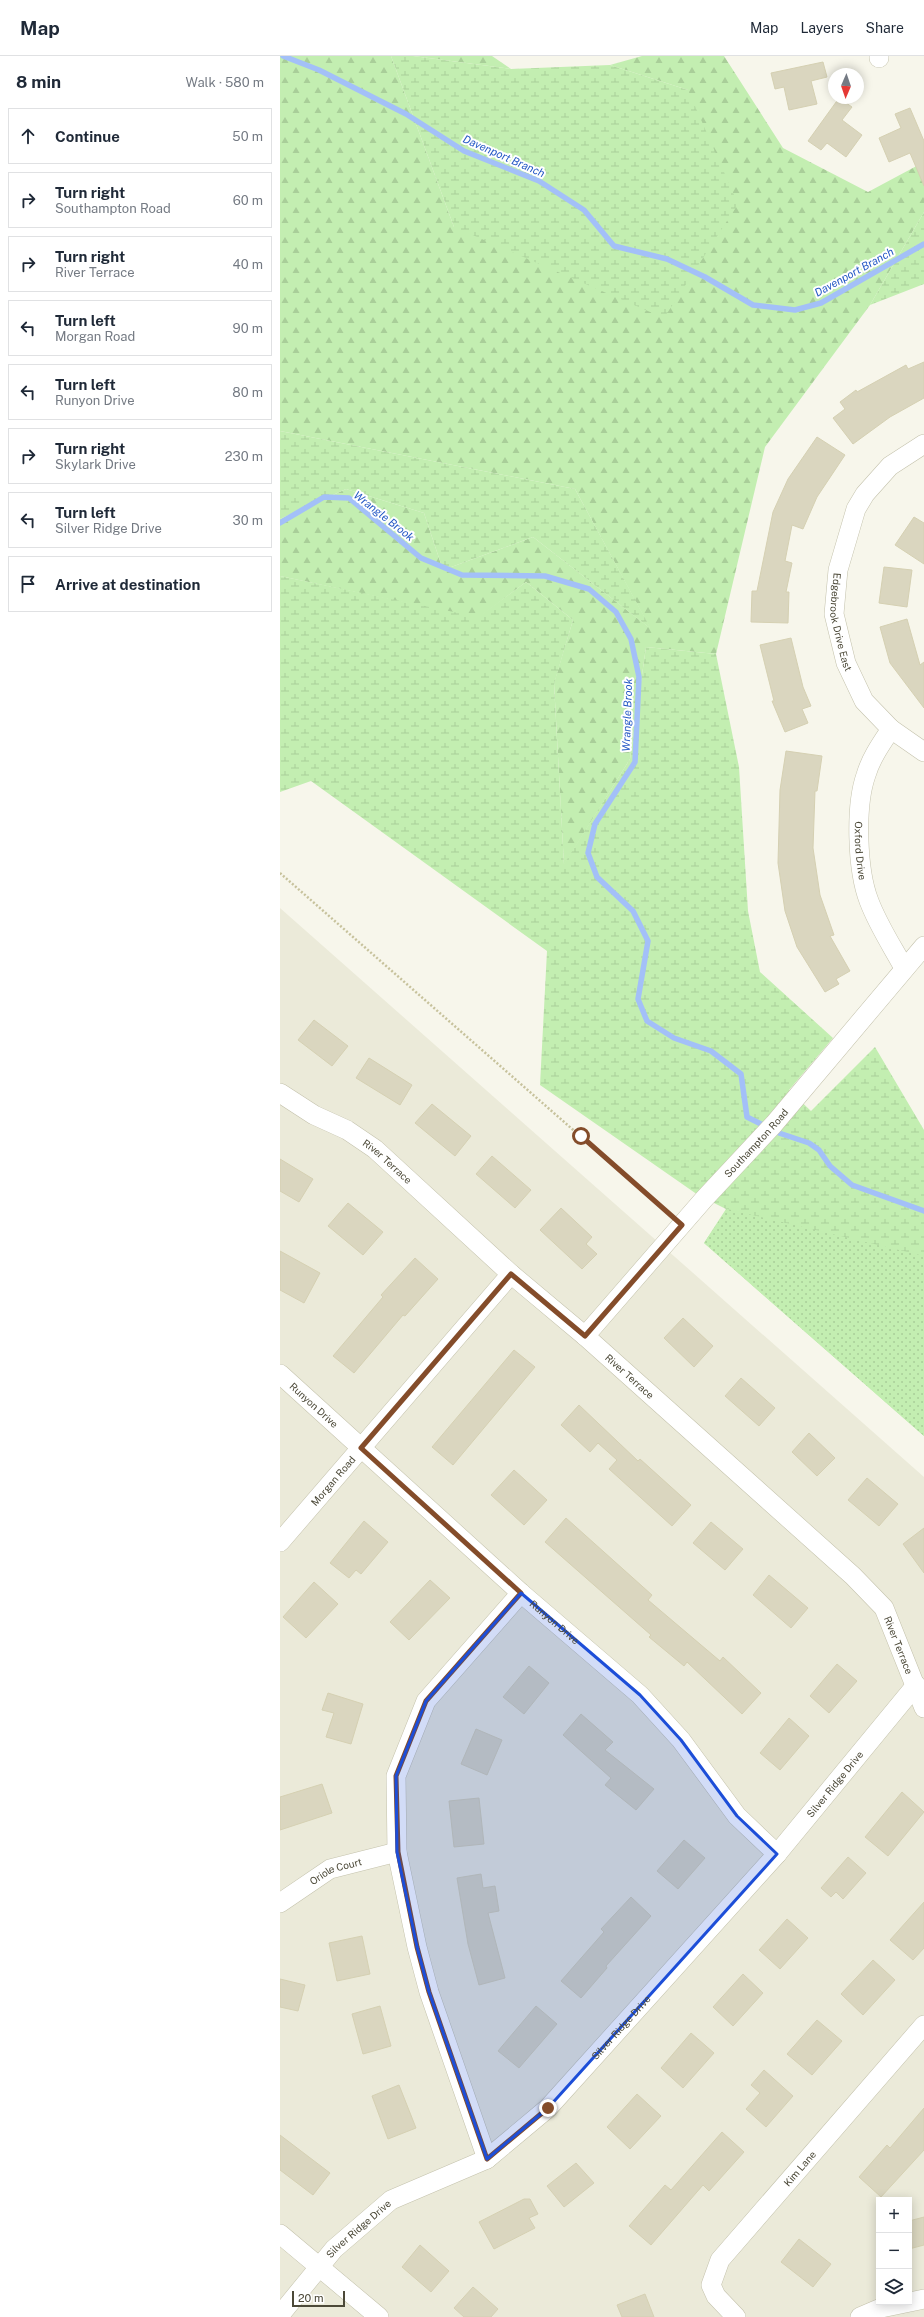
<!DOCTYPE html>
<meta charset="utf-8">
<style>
body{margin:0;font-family:"Public Sans",sans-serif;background:#f6f6f7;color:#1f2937}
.controls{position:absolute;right:12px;bottom:12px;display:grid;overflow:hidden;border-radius:0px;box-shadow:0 2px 10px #0003}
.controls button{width:36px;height:36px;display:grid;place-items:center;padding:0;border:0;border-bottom:1px solid #e0e1e3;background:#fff;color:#1f2937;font:20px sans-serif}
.compass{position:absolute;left:548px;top:12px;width:36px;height:36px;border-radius:50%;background:#fff;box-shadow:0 2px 10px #0003;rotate:182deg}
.scale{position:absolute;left:12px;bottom:10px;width:53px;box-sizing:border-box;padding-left:4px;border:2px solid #4c4938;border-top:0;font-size:11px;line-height:14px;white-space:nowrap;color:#4c4938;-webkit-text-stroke:3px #fff;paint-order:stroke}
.stop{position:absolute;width:12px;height:12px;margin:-9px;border:3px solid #844c2a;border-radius:50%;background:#fff}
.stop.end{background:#844c2a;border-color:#fff;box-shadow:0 1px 4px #0008}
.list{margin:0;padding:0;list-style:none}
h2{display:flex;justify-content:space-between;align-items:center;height:52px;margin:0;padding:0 16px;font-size:17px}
h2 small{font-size:13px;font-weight:400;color:#747a83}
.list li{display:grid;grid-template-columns:26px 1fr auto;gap:12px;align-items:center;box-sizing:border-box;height:56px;margin:0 8px 8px;padding:0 8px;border:1px solid #e0e1e3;border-radius:0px}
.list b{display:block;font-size:15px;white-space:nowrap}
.list p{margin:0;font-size:13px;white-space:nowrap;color:#747a83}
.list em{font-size:13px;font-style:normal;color:#747a83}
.icon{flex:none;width:22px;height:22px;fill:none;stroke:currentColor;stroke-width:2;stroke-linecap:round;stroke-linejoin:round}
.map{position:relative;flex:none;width:644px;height:2261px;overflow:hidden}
header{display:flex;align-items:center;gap:24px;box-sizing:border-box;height:56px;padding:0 20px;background:#fff;border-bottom:1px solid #e0e1e3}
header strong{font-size:19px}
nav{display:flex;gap:22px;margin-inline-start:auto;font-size:14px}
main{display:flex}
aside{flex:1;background:#fff}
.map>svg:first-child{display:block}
.residential{fill:#ebead9;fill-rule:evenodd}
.forest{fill:url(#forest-firs)}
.wetland{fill:url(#wetland-marsh)}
.park{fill:url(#park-dots)}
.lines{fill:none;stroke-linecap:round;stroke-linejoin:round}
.stream{stroke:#a3c0f8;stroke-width:5.5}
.building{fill:#dad6bf;stroke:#d5d0b2}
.minor-casing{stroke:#c4c2ac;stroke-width:20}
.path{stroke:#c7c29c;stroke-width:2.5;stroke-dasharray:2 2;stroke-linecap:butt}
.minor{stroke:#fff;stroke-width:19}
.route{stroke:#844c2a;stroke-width:5}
.marked{fill:#1d4ed8;fill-opacity:0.2;stroke:#1d4ed8;stroke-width:3;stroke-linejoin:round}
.labels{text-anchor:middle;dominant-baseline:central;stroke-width:4;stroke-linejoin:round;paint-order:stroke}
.street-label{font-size:10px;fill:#4c4938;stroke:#fff}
.water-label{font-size:11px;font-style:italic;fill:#2458c5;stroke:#fff}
</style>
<header>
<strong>Map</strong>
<nav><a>Map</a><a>Layers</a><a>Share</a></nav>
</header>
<main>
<aside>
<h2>8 min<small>Walk · 580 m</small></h2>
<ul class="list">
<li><svg class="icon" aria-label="ahead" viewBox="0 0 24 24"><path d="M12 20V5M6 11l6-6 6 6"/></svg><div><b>Continue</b></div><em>50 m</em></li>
<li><svg class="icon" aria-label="right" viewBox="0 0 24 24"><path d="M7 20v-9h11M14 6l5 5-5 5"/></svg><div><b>Turn right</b><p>Southampton Road</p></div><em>60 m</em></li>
<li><svg class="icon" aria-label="right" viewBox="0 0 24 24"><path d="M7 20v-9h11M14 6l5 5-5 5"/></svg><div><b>Turn right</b><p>River Terrace</p></div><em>40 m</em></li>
<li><svg class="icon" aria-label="left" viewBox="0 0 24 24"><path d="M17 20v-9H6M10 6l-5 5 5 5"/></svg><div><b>Turn left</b><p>Morgan Road</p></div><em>90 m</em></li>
<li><svg class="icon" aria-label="left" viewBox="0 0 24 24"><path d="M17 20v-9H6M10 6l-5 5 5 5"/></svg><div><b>Turn left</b><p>Runyon Drive</p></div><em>80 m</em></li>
<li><svg class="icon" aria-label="right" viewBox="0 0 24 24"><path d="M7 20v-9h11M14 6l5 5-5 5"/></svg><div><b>Turn right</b><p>Skylark Drive</p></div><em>230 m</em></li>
<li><svg class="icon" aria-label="left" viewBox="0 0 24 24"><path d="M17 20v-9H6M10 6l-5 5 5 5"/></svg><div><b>Turn left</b><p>Silver Ridge Drive</p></div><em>30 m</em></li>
<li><svg class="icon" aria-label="arrive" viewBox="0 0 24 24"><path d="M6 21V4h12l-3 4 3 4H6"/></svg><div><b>Arrive at destination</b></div></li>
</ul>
</aside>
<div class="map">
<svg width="644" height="2261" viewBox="0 0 644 2261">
<defs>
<pattern id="forest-firs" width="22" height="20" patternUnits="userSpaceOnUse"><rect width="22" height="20" fill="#c3eeb1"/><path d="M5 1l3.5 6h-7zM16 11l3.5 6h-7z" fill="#a9ce99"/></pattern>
<pattern id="wetland-marsh" width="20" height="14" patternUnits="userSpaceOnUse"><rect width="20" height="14" fill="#c3eeb1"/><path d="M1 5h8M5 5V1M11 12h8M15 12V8" fill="none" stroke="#a9ce99"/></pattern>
<pattern id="park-dots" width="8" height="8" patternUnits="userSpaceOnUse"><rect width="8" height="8" fill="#c3eeb1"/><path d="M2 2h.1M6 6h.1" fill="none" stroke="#a9ce99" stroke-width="1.8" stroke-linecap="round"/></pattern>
</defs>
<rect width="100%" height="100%" fill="#f7f6eb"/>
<path class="residential" d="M0 852 644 1421V2261H0ZM599 2144H629V2246H599Z"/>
<g class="forest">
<polygon points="0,0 111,0 174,171 408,34 330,9 362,0 444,0 503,92 588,136 644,106 644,156 590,249 485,391 436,598 366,591 350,703 284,809 274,627 293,564 246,526 198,562 0,520 0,463 66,433 144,457 163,514 253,481 370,572 295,433 0,375"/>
<polygon points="133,0 212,0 231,13"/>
</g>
<g class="wetland">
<polygon points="111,0 133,0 231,13 330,9 408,34 458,148 384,262 174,171"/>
<polygon points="644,156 644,228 590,249"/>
<polygon points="0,375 295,433 371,573 253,481 163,514 144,457 66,433 0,463"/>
<polygon points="0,520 198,561 246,526 293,564 274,628 284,808 350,703 366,591 436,598 459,711 468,855 480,916 553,982 509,1034 531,1055 595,991 644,1074 644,1380 424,1187 446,1153 418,1139 260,1029 267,895 31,725 0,736"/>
</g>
<polygon class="park" points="447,1153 644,1200 644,1380 424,1187"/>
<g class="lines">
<g class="stream">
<polyline points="3,0 39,14 126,58 184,95 259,125 304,154 334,190 387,203 425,221 473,249 515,254 541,247 644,188"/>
<polyline points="0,467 44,441 69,442 141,502 182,519 265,520 309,533 336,556 351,583 359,621 355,706 315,768 308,797 317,821 353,855 368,885 358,943 367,965 394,982 431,995 461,1018 467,1061 481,1068"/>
<polyline points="499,1077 529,1087 539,1094 550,1110 572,1129 644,1155"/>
</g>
</g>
<g class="building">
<polygon points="543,6 547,21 531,25 537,48 509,54 504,31 495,33 491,17"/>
<polygon points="559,42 572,51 562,64 582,79 566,101 547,87 541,94 528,85"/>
<polygon points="630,52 644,85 644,130 630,97 609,106 599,82 621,72 615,58"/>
<polygon points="644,306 644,342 610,361 573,388 553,362 565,353 560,346 576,334 577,336 626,309 628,313"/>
<polygon points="537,381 565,399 537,441 523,473 512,469 505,505 512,507 506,536 509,536 508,567 471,566 472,535 477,535 493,456 508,423"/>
<polygon points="634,461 644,467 644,508 615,489"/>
<polygon points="604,511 632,514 627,551 599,547"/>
<polygon points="627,563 640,609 644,606 644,652 610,607 600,571"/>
<polygon points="511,582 523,631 531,650 522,653 528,667 505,676 492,645 494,645 480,589"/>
<polygon points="506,695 542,700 537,735 535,735 533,792 540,839 554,879 550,880 570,915 556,923 559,928 545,936 517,891 505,855 498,807 500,734"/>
<polygon points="34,964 68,990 52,1010 18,984"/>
<polygon points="89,1002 132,1029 120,1049 76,1022"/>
<polygon points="152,1048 191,1080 175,1100 135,1067"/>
<polygon points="212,1100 251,1134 235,1152 196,1118"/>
<polygon points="0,1103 33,1123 19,1146 0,1135"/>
<polygon points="68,1147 103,1176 83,1199 48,1170"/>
<polygon points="281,1152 312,1181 306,1188 317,1198 302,1213 260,1174"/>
<polygon points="0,1195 40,1217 24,1247 0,1234"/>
<polygon points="135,1202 158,1223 125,1260 123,1259 74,1317 53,1300 103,1241 101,1239"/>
<polygon points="403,1262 433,1290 414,1311 384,1282"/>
<polygon points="234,1294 255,1311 173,1409 152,1391"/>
<polygon points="461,1322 495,1352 479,1370 445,1340"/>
<polygon points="299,1349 358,1405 360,1403 411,1449 392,1470 329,1413 337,1404 318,1387 310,1396 281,1369"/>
<polygon points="529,1377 555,1402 537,1420 512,1396"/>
<polygon points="234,1414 267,1444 244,1469 211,1439"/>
<polygon points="587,1422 618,1448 599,1470 568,1444"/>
<polygon points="286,1462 372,1539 368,1544 440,1605 443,1601 481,1637 462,1658 407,1606 404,1610 369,1581 371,1579 265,1486"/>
<polygon points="84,1465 108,1486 81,1518 76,1514 69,1522 50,1507"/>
<polygon points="431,1466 463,1493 445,1514 413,1487"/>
<polygon points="644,1472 644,1517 623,1488"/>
<polygon points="489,1519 528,1552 511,1572 473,1539"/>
<polygon points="150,1524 170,1542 129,1584 110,1566"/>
<polygon points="34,1526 58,1548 26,1582 3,1561"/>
<polygon points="557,1608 577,1625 549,1657 530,1640"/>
<polygon points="249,1610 269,1627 244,1658 223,1641"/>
<polygon points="48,1637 83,1648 71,1688 46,1681 54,1657 42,1654"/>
<polygon points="301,1658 333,1686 325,1694 374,1733 356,1754 325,1729 331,1722 283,1679"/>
<polygon points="509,1662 529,1680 500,1714 480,1697"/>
<polygon points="196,1673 222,1684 207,1719 181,1708"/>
<polygon points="42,1728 52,1757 0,1774 0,1741"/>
<polygon points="622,1736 644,1756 608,1800 585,1781"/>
<polygon points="199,1742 204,1788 174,1791 169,1745"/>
<polygon points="404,1784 425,1802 398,1833 377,1815"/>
<polygon points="568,1801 586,1817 563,1843 556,1836 551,1841 541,1832"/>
<polygon points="201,1818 203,1832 215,1830 219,1855 208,1857 225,1922 199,1929 188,1888 177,1822"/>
<polygon points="351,1841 371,1860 326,1910 327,1912 301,1942 281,1925 324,1876 321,1873"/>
<polygon points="644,1846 644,1892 633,1904 610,1884"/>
<polygon points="507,1863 528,1882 500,1913 479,1894"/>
<polygon points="82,1880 90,1918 57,1925 49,1887"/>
<polygon points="593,1904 615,1924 583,1959 561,1938"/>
<polygon points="463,1918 483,1937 453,1970 433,1951"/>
<polygon points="0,1923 25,1929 18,1955 0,1951"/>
<polygon points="100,1950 111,1990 83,1998 72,1958"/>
<polygon points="256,1950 277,1968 239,2012 218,1995"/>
<polygon points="537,1964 562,1985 532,2019 507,1998"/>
<polygon points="411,1977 434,1997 403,2032 381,2012"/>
<polygon points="484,2014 513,2040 486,2071 466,2053 480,2037 471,2029"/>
<polygon points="119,2029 136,2072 108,2083 92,2040"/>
<polygon points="357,2038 381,2060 350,2093 327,2071"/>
<polygon points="644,2052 644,2094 601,2141 579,2121 607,2089 610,2092"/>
<polygon points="442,2076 464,2096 429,2135 423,2129 371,2189 349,2170 385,2129 391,2134"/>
<polygon points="0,2079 50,2117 33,2139 0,2114"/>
<polygon points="296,2107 314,2127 284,2151 267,2130"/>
<polygon points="244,2143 250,2143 258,2158 249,2162 255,2172 214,2193 199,2166"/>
<polygon points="644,2161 644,2189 629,2193 629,2165"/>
<polygon points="519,2183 551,2208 533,2231 501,2206"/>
<polygon points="140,2189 169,2215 151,2236 122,2211"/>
<polygon points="193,2231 218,2253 211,2261 184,2261 174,2252"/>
<polygon points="365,2238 374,2261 342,2261 337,2249"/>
</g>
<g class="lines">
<defs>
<g id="minor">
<polyline points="599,2 599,0"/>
<path id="s1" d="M644 388 610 410 585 438 576 453 558 514 554 558 566 607 584 645 611 673 644 696"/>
<path id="s2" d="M611 673C601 688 591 702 586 719 575 750 577 814 589 845 598 869 612 890 624 912"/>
<path id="s3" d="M0 1037 34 1059 67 1074 95 1093 231 1218 305 1280 573 1520 604 1552 644 1652"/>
<path id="s4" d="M305 1280 424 1143 494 1068 644 890"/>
<path id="s5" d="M0 1318 241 1537 360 1639 401 1684 457 1760 497 1798"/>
<path id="s6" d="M0 1486 231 1218"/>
<path id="s7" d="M0 1847 50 1813 117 1796"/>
<polyline points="207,2103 149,1936 137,1891 117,1796 116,1720 146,1645 241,1537"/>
<polyline points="0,2178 99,2261"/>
<path id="s8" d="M0 2259 54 2193 111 2144 207 2103 268 2052 497 1798 636 1629"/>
<path id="s9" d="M456 2261 436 2240 431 2229 440 2204 644 1969"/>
<polyline points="580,2261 601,2252 644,2243"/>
</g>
</defs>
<use href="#minor" class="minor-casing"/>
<polyline class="path" points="0,817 388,1157"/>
<use href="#minor" class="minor"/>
</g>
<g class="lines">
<polyline class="route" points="268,2052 207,2103 149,1936 137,1891 118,1796 116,1720 146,1645 241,1537 81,1392 231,1218 305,1280 402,1169 301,1080"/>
</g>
<path class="marked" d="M241 1537 360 1639 401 1684 457 1760 497 1798 268 2052 207 2103 149 1936 137 1891 117 1796 116 1720 146 1645Z"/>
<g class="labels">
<g class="street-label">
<text stroke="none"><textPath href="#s1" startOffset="212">Edgebrook Drive East</textPath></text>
<text stroke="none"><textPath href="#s2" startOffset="129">Oxford Drive</textPath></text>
<text stroke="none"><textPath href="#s4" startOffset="258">Southampton Road</textPath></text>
<text stroke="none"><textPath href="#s3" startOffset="128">River Terrace</textPath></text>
<text stroke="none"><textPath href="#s3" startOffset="452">River Terrace</textPath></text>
<text stroke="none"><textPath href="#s5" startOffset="46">Runyon Drive</textPath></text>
<text stroke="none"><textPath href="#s6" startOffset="81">Morgan Road</textPath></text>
<text stroke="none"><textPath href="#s5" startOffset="370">Runyon Drive</textPath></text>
<text stroke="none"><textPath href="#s3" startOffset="836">River Terrace</textPath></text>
<text stroke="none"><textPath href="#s8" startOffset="777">Silver Ridge Drive</textPath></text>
<text stroke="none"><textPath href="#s7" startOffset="65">Oriole Court</textPath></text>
<text stroke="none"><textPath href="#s8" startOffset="453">Silver Ridge Drive</textPath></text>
<text stroke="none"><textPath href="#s9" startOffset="189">Kim Lane</textPath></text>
<text stroke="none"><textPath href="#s8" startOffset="117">Silver Ridge Drive</textPath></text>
</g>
<g class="water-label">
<text transform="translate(224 100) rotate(24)">Davenport Branch</text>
<text transform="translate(574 216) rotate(-29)">Davenport Branch</text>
<text transform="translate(104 460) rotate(38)">Wrangle Brook</text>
<text transform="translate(347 659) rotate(-88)">Wrangle Brook</text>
</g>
</g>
</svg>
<div class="controls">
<button>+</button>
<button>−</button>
<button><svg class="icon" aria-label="layers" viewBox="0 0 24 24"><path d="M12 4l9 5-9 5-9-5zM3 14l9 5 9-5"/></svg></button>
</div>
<svg class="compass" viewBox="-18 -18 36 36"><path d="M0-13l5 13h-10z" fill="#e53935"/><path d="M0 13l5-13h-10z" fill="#747a83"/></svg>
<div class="scale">20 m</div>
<div class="stop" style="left:301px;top:1080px"></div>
<div class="stop end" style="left:268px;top:2052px"></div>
</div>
</main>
